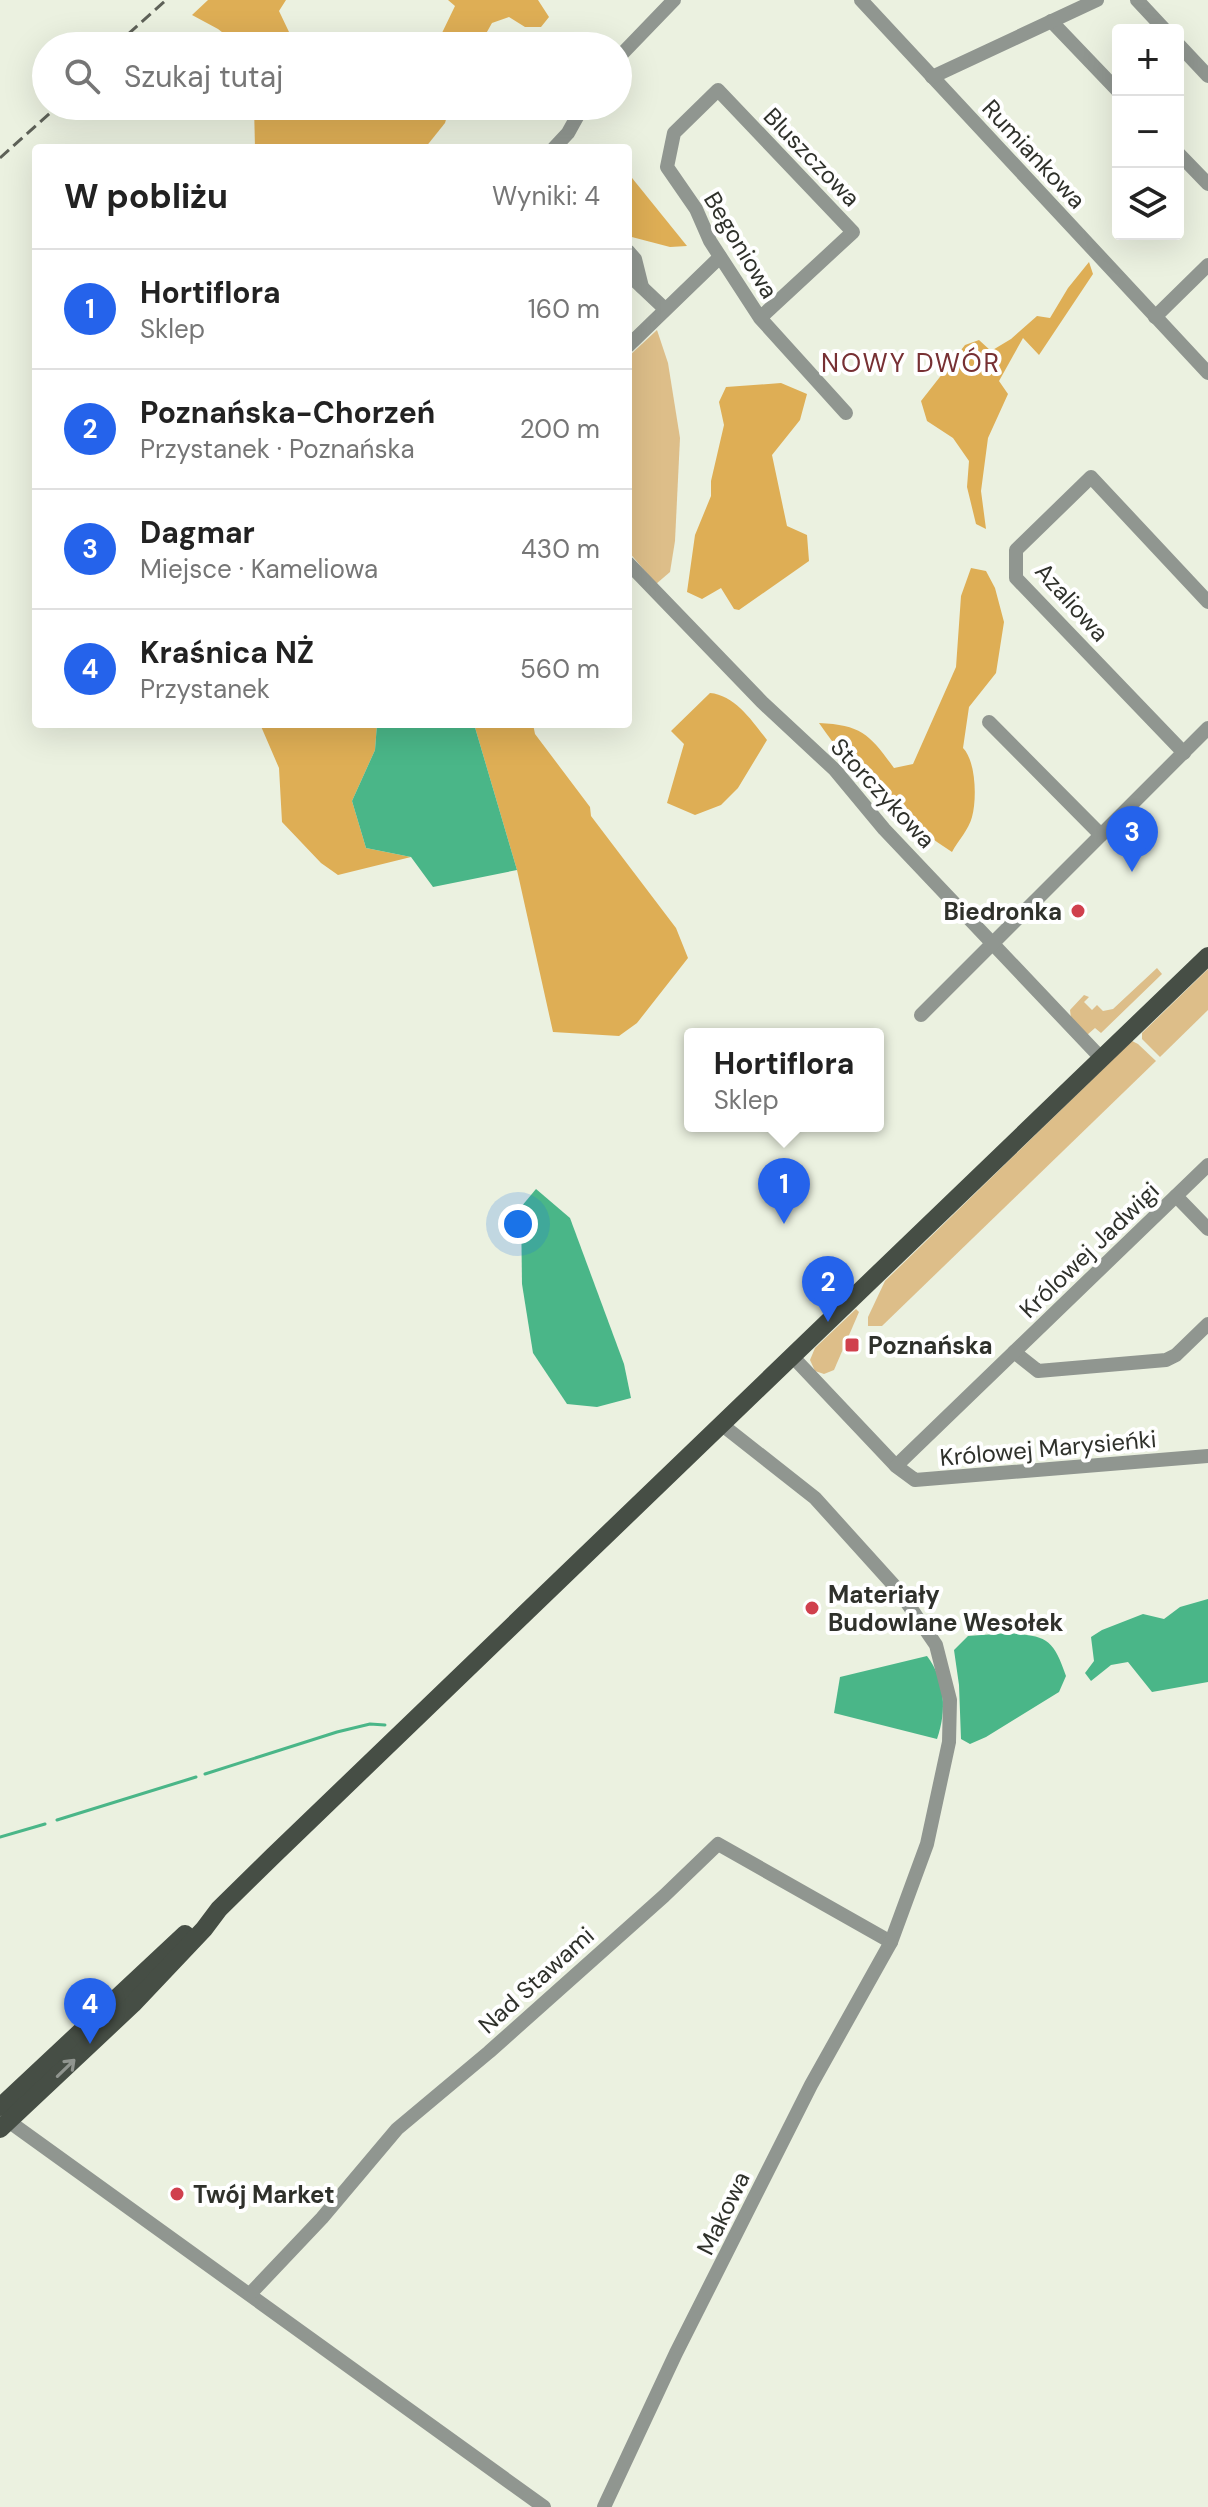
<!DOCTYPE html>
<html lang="pl">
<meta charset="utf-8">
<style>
body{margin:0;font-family:"DM Sans",sans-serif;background:#f6f6f6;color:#222}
.controls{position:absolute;right:24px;top:24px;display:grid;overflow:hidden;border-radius:8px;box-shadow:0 8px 32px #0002}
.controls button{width:72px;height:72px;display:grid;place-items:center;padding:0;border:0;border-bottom:2px solid #e0e0e0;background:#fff;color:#222;font:40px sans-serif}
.you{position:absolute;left:518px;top:1224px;width:28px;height:28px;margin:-20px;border:6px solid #fff;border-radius:50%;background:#1a73e8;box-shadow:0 0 0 12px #1a73e833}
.badge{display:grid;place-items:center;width:52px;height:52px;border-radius:50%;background:#2563eb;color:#fff;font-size:26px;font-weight:700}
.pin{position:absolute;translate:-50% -66px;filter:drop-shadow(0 2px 4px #0008)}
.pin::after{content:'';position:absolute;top:42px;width:28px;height:24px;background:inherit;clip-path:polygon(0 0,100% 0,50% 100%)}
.popup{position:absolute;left:684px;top:1028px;width:200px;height:104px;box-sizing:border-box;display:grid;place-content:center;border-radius:8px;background:#fff;filter:drop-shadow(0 2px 6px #0005);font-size:26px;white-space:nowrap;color:#767676}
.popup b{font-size:30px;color:#222}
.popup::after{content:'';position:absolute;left:50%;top:100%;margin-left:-16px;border:16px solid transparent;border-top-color:#fff}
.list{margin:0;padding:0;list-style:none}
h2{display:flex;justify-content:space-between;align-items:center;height:104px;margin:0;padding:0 32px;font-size:34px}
h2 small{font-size:26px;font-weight:400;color:#767676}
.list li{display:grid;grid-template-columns:52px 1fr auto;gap:24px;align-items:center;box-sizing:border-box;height:120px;padding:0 32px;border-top:2px solid #e0e0e0}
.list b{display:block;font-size:30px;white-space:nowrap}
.list p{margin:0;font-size:26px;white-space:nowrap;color:#767676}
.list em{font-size:26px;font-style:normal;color:#767676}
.icon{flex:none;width:44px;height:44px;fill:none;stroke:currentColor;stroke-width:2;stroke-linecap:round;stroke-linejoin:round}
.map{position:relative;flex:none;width:1208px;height:2507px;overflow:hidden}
.search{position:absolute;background:#fff;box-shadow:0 8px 32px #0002;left:32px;top:32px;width:600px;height:88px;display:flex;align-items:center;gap:20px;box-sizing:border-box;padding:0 28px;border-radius:44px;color:#767676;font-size:30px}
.panel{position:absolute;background:#fff;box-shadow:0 8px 32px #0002;left:32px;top:144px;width:600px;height:584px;border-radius:8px}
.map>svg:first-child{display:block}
.green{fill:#ddbe89}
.forest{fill:#deae55}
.water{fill:#4ab688}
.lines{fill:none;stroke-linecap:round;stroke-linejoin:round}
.stream{stroke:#4ab688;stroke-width:3}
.minor{stroke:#909690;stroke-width:14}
.major{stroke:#464e45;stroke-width:18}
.rail{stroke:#5e6158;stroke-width:3;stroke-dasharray:12 6;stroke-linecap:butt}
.oneway{stroke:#90958f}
.poi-dot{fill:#d0404d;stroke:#fff;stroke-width:3}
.labels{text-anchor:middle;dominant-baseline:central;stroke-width:8;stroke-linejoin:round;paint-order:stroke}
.street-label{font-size:24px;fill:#2f312b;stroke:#fff}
.poi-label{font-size:24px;font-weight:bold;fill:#2f312b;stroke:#fff;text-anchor:start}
.neighbourhood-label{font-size:26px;letter-spacing:2px;fill:#773033;stroke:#fff}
</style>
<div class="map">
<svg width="1208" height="2507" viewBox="0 0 1208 2507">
<rect width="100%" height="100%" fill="#ebf1e0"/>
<g class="green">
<polygon points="657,330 668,363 680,438 675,541 670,572 656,584 628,551 628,357"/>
<polygon points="1157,968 1162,974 1101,1033 1095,1028 1087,1035 1071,1018 1070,1010 1084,995 1089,997 1084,1002 1092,1010 1097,1005 1103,1011 1113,1009"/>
<polygon points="1208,969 1208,1010 1160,1057 1142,1039 1142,1033"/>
<polygon points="1132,1041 1138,1044 1156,1061 882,1326 868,1326 868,1317 885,1281"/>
<polygon points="856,1309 859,1312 834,1370 824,1374 815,1371 810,1360 815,1348"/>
</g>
<g class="forest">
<polygon points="208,0 286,0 279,11 289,32 305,46 240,46 218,29 192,15"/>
<polygon points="448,0 538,0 549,17 541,27 525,27 509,17 492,23 479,46 421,46 441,35 455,6"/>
<polygon points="254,106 450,106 445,123 425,148 255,148"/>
<polygon points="628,173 687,246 670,247 628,236"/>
<polygon points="1089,262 1093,274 1039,355 1023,338 999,381 1008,394 988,438 981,491 986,529 976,524 967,487 969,461 953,438 927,421 921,401 965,345 979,340 991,351 1011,339 1037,316 1050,318 1068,288"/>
<polygon points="781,383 807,394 800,420 772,455 787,526 807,535 809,561 739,610 734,609 721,588 702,599 687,592 695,535 711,496 711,481 724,425 719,402 726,387"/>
<path d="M971 568 986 571 995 588 1004 622 996 673 969 707 963 748C976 761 977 799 972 817 969 829 958 841 952 852 900 819 854 774 819 723 862 725 870 735 894 768L913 764 956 667 961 596Z"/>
<path d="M710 693C735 695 753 722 767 740L738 788 721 805 695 815 667 803 684 744 671 731Z"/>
<polygon points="260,724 377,724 375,750 352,801 366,848 411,857 338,875 321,863 282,822 279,768"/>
<polygon points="474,724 533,724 535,734 590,807 591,816 676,928 688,958 637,1023 619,1036 553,1032 517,870"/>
</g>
<g class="water">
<polygon points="377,724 474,724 517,870 433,887 411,857 366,848 352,801 375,750"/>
<polygon points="536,1189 570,1218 624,1364 631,1398 597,1407 567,1404 533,1353 522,1284 521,1207"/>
<polygon points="1208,1599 1208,1682 1152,1692 1128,1662 1111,1665 1091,1681 1085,1673 1094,1661 1091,1637 1102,1630 1143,1614 1164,1619 1180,1607"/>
<path d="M1008 1633C1047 1636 1053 1638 1066 1676L1059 1692 986 1737 970 1744 961 1739 959 1685 954 1650 968 1636Z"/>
<path d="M927 1656C945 1680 947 1710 937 1739L834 1713 840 1677Z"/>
</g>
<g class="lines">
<g class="stream">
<polyline points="205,1774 337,1732 370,1724 385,1725"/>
<polyline points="57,1820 196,1777"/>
<polyline points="0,1837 45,1824"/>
</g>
<g class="minor">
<polyline points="861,0 1208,373"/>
<polyline points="1137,0 1165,30"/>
<polyline points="1051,21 1118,91"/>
<polyline points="1178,44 1208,76"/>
<polyline points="618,58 674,0"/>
<polyline points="932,77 1097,0"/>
<polyline points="554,148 568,133 583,106"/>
<polyline points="1178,153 1208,184"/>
<polyline points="628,251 635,259 642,287"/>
<polyline points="628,274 665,309"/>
<polyline points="1155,317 1208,265"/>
<polyline points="760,318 853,232 718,90 674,133 667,167 696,209 710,241 760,318 846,413"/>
<polyline points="628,346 720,257"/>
<polyline points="628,563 762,702 835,770 884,829 1101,1058"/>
<polyline points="989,722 1101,835"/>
<polyline points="1184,753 1016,578 1016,550 1091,477 1208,602"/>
<polyline points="921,1015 1208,728"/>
<polyline points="1176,1196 1208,1229"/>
<polyline points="1014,1352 1038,1371 1166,1360 1176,1355 1208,1324"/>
<polyline points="792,1356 896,1466 915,1480 1208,1456"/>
<polyline points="896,1466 1208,1165"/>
<polyline points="0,2115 544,2507"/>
<polyline points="250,2294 322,2218 397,2129 489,2052 664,1896 718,1844 891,1942"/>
<polyline points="604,2507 676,2353 811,2085 891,1942 927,1844 949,1742 950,1700 936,1645 899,1591 815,1498 721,1424"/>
</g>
<g class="major">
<polyline points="0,2107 185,1934"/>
<polyline points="0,2129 133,2004 204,1929 219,1909 273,1856 1208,956"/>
</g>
<g class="rail">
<polyline points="115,46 166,0"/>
<polyline points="0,158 58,106"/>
</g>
</g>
<defs><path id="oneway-shaft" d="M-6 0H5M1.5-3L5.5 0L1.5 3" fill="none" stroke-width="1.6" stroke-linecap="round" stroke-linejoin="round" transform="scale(2)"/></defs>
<use class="oneway" href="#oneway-shaft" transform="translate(66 2068) rotate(-44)"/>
<g class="poi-dot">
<circle cx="1078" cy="911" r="8"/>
<rect x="844" y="1337" width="16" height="16" rx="4"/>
<circle cx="812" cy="1608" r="8"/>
<circle cx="177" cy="2194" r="8"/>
</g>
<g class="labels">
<g class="street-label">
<text transform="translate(1034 154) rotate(47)">Rumiankowa</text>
<text transform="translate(812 157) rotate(46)">Bluszczowa</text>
<text transform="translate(741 245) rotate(59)">Begoniowa</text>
<text transform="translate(1072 602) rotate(48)">Azaliowa</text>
<text transform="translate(883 793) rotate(47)">Storczykowa</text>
<text transform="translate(1089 1250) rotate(-44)">Królowej Jadwigi</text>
<text transform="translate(1048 1448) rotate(-5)">Królowej Marysieńki</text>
<text transform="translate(536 1980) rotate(-42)">Nad Stawami</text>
<text transform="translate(723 2213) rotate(-64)">Makowa</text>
</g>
<g class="poi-label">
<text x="1062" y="911" text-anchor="end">Biedronka</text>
<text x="868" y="1345">Poznańska</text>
<text x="828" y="1594">Materiały<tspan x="828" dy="28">Budowlane Wesołek</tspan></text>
<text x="193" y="2194">Twój Market</text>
</g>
<g class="neighbourhood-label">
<text x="911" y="363">NOWY DWÓR</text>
</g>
</g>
</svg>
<div class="controls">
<button>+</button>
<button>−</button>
<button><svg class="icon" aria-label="layers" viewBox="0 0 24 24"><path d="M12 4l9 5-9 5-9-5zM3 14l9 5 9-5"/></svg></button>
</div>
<div class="you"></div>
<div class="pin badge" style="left:784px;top:1224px">1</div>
<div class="popup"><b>Hortiflora</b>Sklep</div>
<div class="pin badge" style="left:828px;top:1322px">2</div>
<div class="pin badge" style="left:1132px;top:872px">3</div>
<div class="pin badge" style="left:90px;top:2044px">4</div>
<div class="search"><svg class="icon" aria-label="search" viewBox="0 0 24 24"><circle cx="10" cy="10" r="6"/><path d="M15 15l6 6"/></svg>Szukaj tutaj</div>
<section class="panel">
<h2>W pobliżu<small>Wyniki: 4</small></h2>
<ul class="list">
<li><span class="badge">1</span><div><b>Hortiflora</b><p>Sklep</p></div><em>160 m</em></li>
<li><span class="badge">2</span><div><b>Poznańska-Chorzeń</b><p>Przystanek · Poznańska</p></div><em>200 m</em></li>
<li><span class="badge">3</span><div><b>Dagmar</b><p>Miejsce · Kameliowa</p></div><em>430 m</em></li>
<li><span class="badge">4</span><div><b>Kraśnica NŻ</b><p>Przystanek</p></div><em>560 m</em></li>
</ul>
</section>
</div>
